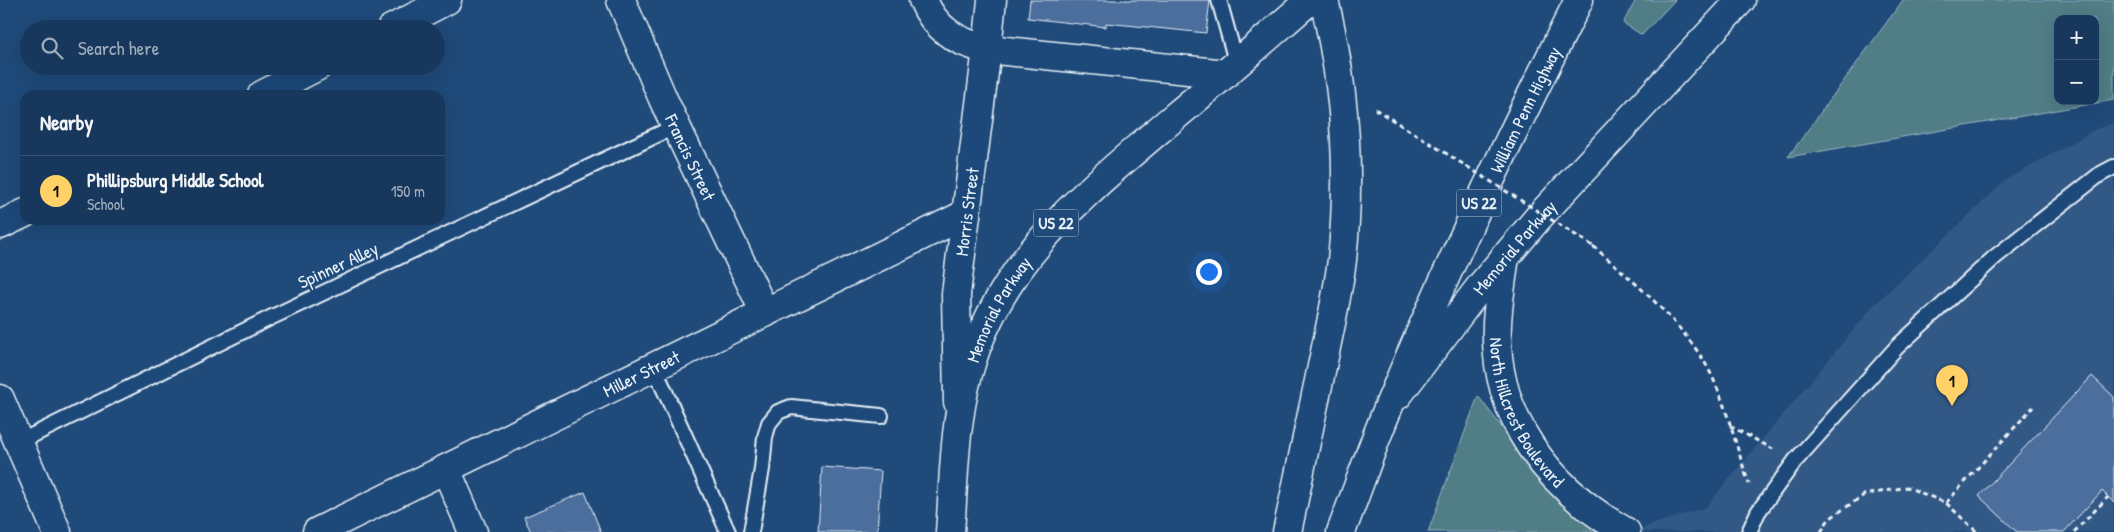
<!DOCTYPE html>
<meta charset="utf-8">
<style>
body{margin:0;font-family:"Patrick Hand",sans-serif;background:#203f62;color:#f1f3f6}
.controls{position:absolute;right:15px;top:15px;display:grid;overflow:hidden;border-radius:10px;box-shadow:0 5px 20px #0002}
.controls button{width:45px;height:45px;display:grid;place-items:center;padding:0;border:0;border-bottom:1px solid #365272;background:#17385c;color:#f1f3f6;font:25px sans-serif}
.you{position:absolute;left:1208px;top:271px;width:18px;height:18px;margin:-12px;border:4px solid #fff;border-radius:50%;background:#1a73e8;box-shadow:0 0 0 8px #1a73e833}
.badge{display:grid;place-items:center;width:32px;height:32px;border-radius:50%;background:#ffd166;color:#111;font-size:16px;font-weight:700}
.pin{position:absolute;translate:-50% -41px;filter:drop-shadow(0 1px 2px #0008)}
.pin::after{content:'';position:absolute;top:26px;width:18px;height:15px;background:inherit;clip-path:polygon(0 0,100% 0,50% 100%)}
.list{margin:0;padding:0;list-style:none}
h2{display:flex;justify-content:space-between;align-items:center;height:65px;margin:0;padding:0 20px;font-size:21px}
h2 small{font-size:16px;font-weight:400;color:#9eacbb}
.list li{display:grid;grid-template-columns:32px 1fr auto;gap:15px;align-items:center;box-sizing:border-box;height:70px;padding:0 20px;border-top:1px solid #365272}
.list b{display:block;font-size:19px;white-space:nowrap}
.list p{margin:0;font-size:16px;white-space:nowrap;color:#9eacbb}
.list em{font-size:16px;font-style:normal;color:#9eacbb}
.icon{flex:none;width:28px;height:28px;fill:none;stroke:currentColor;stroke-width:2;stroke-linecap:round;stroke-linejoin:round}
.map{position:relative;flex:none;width:2114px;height:532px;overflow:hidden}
.search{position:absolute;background:#17385c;box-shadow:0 5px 20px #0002;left:20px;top:20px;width:425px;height:55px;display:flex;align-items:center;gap:12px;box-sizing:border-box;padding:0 18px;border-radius:28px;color:#9eacbb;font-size:19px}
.panel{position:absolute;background:#17385c;box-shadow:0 5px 20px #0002;left:20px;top:90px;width:425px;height:135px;border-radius:15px}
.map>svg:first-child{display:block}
.built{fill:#305886}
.green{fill:#517d86;stroke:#9cb7bf;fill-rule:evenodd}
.building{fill:#4c6e9d;stroke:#e8f1f8}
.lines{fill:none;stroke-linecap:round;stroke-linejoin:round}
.service-casing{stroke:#e8f1f8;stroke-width:18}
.minor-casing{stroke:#e8f1f8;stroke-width:31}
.tertiary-casing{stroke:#e8f1f8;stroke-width:31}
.primary-casing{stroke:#e8f1f8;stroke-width:31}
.trunk-casing{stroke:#e8f1f8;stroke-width:31}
.path{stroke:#e8f1f8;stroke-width:3;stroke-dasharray:5 4;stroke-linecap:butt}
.service{stroke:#1f4a7a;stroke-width:14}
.minor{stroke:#1f4a7a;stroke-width:28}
.tertiary{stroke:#1f4a7a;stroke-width:28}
.primary{stroke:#1f4a7a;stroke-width:28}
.trunk{stroke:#1f4a7a;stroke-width:28}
.path-bridge{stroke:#e8f1f8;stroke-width:3;stroke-dasharray:5 4;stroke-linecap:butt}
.labels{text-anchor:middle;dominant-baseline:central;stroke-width:4.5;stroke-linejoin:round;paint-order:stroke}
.shield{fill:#1f4a7a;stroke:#acbfd2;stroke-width:1}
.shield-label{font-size:16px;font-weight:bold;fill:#e8f1f8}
.street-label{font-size:18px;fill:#e8f1f8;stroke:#1f4a7a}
</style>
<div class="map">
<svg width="2114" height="532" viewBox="0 0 2114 532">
<rect width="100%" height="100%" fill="#1f4a7a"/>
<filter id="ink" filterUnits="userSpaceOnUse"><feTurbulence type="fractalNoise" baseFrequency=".02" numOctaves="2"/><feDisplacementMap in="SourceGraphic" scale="10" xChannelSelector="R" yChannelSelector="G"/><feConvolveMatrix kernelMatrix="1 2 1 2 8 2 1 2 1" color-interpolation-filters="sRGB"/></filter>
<g filter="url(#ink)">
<polygon class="built" points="2114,123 2114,532 1637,532 1648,526 1706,507 1874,305 2006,180 2096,129"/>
<g class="green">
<polygon points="1636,0 1675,0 1642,35 1623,23"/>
<path d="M1903 0H2114V100L1788 157ZM2058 19H2095V101H2058Z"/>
<polygon points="1478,396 1538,474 1608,532 1428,532"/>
</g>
<g class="building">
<polygon points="1030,0 1210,0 1206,33 1106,23 1106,27 1028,18"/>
<polygon points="2092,376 2114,397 2114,503 2102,491 2064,532 2017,532 1979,496"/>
<polygon points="822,467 881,471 877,532 818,532"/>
<polygon points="585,492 601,532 531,532 524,517"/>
</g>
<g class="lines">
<defs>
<g id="service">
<polyline points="1219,0 1237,65"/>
<polyline points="654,367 728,532"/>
<polyline points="19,442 270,318 676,126"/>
<polyline points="751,532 762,469 765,437 769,423 778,412 791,407 881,416"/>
<polyline points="1749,532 1758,512 1795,461 1897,347 1995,257 2099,175 2114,167"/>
</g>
<g id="minor">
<path id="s1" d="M621 0 663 99 765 313"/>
<path d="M923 0C935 29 957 43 987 49"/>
<polyline points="391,29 447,0"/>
<polyline points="262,95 318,66"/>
<polyline points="0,225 25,213"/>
<path id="s2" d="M1505 256C1502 279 1498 302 1497 324 1493 417 1548 488 1626 532"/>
<polyline points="446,469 473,532"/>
<path id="s3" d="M317 532 966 214"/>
</g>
<g id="tertiary">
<polyline points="0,399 57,532"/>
<path id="s4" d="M958 402 956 294 987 49 992 0"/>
</g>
<g id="primary">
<path id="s5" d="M1398 395 1480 287 1538 218 1741 0"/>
</g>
<g id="trunk">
<polyline points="987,49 1226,74"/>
<path id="s6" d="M950 532C954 480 954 425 968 374 998 261 1087 191 1172 119 1219 80 1264 40 1310 0"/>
<path d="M1287 532C1298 480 1309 428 1320 376 1328 337 1337 299 1342 260 1351 173 1345 85 1324 0"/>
<path id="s7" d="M1341 532C1357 491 1371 449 1388 408 1446 269 1511 134 1579 0"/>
</g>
</defs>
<use href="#service" class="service-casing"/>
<use href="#minor" class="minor-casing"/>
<use href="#tertiary" class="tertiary-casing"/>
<use href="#primary" class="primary-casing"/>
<use href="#trunk" class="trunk-casing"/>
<g class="path">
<polyline points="1375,109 1436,147"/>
<path d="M1593 246C1632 280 1673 314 1702 358 1723 390 1736 447 1749 484"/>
<polyline points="1730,426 1773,449"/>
<polyline points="1946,503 2033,407"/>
<polyline points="1821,532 1829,519 1864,495 1907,487 1946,503 1977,532"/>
<polyline points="2074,532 2108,497"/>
</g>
<use href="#service" class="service"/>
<use href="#minor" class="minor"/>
<use href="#tertiary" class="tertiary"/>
<use href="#primary" class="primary"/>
<use href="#trunk" class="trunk"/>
<polyline class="path-bridge" points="1436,147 1593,246"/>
</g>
</g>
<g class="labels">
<g class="shield">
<rect x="1456.5" y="189.5" width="45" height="27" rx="4"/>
<rect x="1033.5" y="209.5" width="45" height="27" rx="4"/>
</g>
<g class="shield-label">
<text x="1479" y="203">US 22</text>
<text x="1056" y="223">US 22</text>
</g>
<g class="street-label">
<text stroke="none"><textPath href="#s7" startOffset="461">William Penn Highway</textPath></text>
<text stroke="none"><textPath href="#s1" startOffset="172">Francis Street</textPath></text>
<text stroke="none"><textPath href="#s4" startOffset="191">Morris Street</textPath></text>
<text stroke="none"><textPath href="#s5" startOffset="188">Memorial Parkway</textPath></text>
<text transform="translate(338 265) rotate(-25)">Spinner Alley</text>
<text stroke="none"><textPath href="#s6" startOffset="231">Memorial Parkway</textPath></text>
<text stroke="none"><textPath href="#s3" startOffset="361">Miller Street</textPath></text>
<text stroke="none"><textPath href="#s2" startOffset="164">North Hillcrest Boulevard</textPath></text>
</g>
</g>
</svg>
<div class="controls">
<button>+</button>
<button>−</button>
</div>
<div class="you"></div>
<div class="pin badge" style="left:1952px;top:406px">1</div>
<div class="search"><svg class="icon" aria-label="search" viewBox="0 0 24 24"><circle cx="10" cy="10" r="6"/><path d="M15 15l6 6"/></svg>Search here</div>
<section class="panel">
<h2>Nearby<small></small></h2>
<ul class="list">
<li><span class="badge">1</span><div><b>Phillipsburg Middle School</b><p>School</p></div><em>150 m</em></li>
</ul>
</section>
</div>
